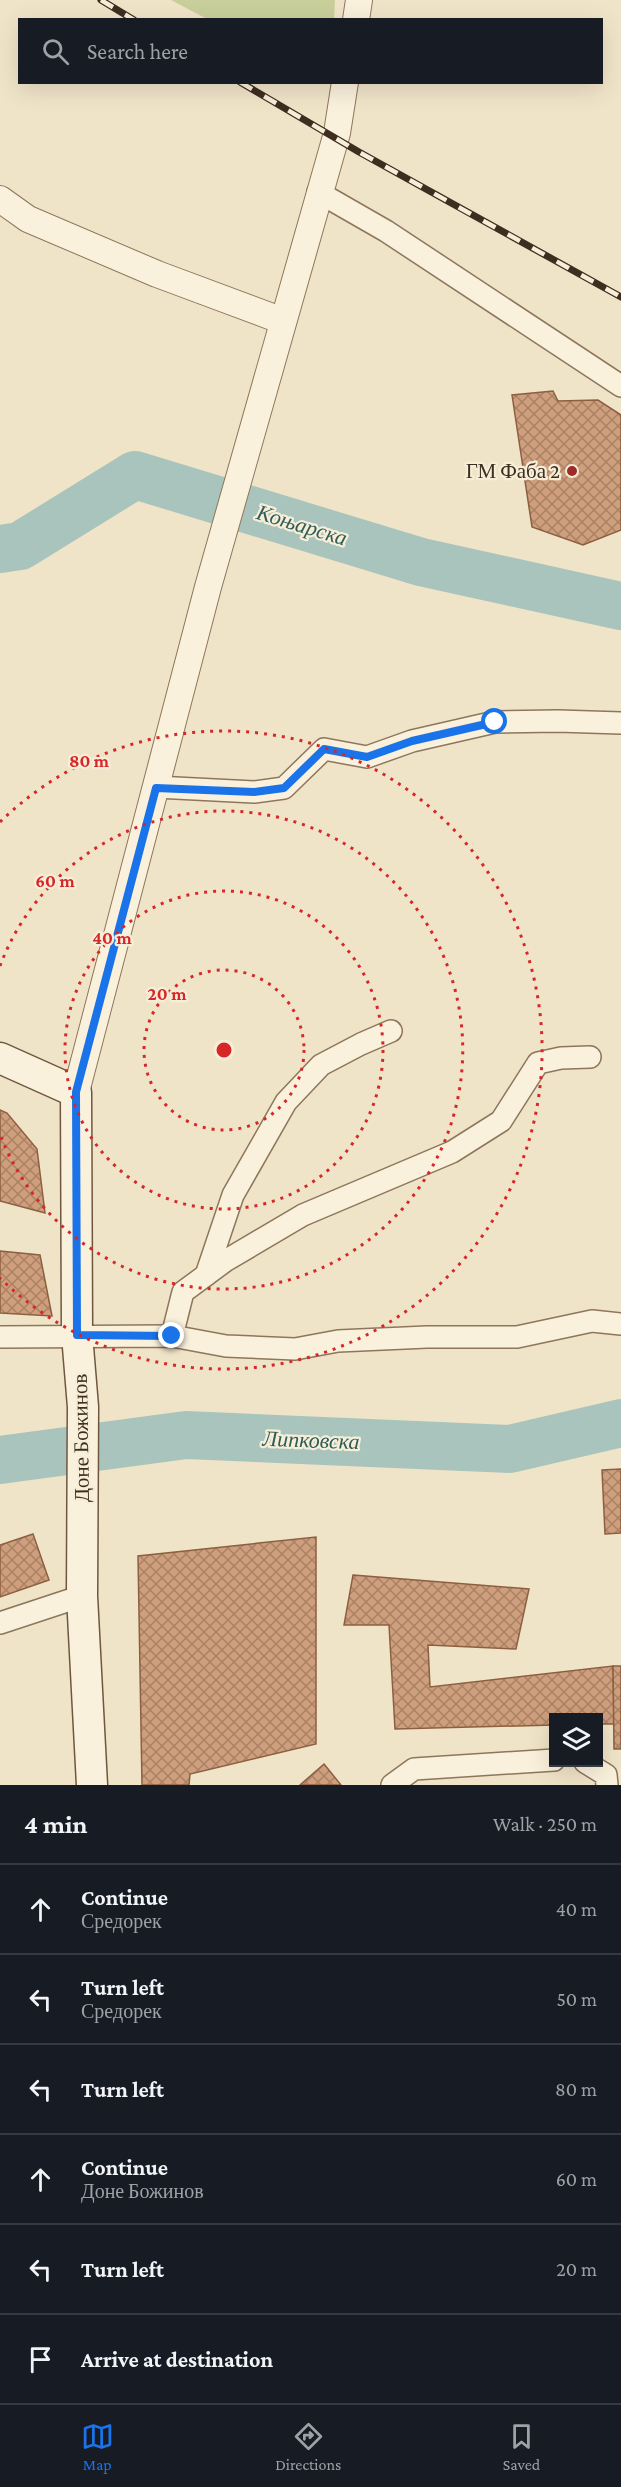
<!DOCTYPE html>
<meta charset="utf-8">
<style>
body{margin:0;font-family:"Crimson Pro",serif;background:#242831;color:#f1f3f6}
.controls{position:absolute;right:18px;bottom:18px;display:grid;overflow:hidden;border-radius:0px;box-shadow:0 6px 24px #0002}
.controls button{width:54px;height:54px;display:grid;place-items:center;padding:0;border:0;border-bottom:2px solid #363941;background:#171b24;color:#f1f3f6;font:30px sans-serif}
.stop{position:absolute;width:18px;height:18px;margin:-14px;border:4px solid #1a73e8;border-radius:50%;background:#fff}
.stop.end{background:#1a73e8;border-color:#fff;box-shadow:0 2px 6px #0008}
.list{margin:0;padding:0;list-style:none}
h2{display:flex;justify-content:space-between;align-items:center;height:78px;margin:0;padding:0 24px;font-size:26px}
h2 small{font-size:20px;font-weight:400;color:#9ea1a6}
.list li{display:grid;grid-template-columns:39px 1fr auto;gap:18px;align-items:center;box-sizing:border-box;height:90px;padding:0 24px;border-top:2px solid #363941}
.list b{display:block;font-size:22px;white-space:nowrap}
.list p{margin:0;font-size:20px;white-space:nowrap;color:#9ea1a6}
.list em{font-size:20px;font-style:normal;color:#9ea1a6}
.icon{flex:none;width:33px;height:33px;fill:none;stroke:currentColor;stroke-width:2;stroke-linecap:round;stroke-linejoin:round}
.map{position:relative;flex:none;width:621px;height:1785px;overflow:hidden}
.search{position:absolute;background:#171b24;box-shadow:0 6px 24px #0002;left:18px;right:18px;top:18px;height:66px;display:flex;align-items:center;gap:15px;box-sizing:border-box;padding:0 21px;border-radius:0px;color:#9ea1a6;font-size:22px}
.sheet{height:618px;background:#171b24}
nav{display:flex;justify-content:space-around;align-items:center;box-sizing:border-box;height:84px;border-top:2px solid #363941;background:#171b24;font-size:16px;color:#9ea1a6}
nav a{display:grid;justify-items:center;gap:3px}
nav .on{color:#1a73e8}
.map>svg:first-child{display:block}
.green{fill:#c9cf9b}
.lines{fill:none;stroke-linecap:round;stroke-linejoin:round}
.river{stroke:#a9c4bc;stroke-width:48}
.building{fill:url(#building-cross-hatch);stroke:#8d5f41;stroke-width:1.5}
.minor-casing{stroke:#8d765c;stroke-width:24}
.tertiary-casing{stroke:#8d765c;stroke-width:28}
.secondary-casing{stroke:#6f573f;stroke-width:33}
.minor{stroke:#faf1dc;stroke-width:21}
.tertiary{stroke:#faf1dc;stroke-width:26}
.secondary{stroke:#faf1dc;stroke-width:30}
.rail-casing{stroke:#3d2e20;stroke-width:7}
.rail{stroke:#f7eed8;stroke-width:4.5;stroke-dasharray:14;stroke-linecap:butt}
.route{stroke:#1a73e8;stroke-width:8}
.ring{fill:none;stroke:#d62828;stroke-width:3;stroke-dasharray:3 6}
.poi-dot{fill:#9e2a2b;stroke:#f7eed8;stroke-width:2}
.labels{text-anchor:middle;dominant-baseline:central;stroke-width:4.5;stroke-linejoin:round;paint-order:stroke}
.poi-label{font-size:21px;fill:#3d2e20;stroke:#f7eed8;text-anchor:end}
.street-label{font-size:21px;fill:#3d2e20;stroke:#f7eed8}
.water-label{font-size:22px;font-style:italic;fill:#2f5d5a;stroke:#f7eed8}
.centre{fill:#d62828;stroke:#f7eed8;stroke-width:3}
.ring-label{font-size:18px;text-anchor:middle;font-weight:bold;fill:#d62828;stroke:#f7eed8;stroke-width:4.5;stroke-linejoin:round;paint-order:stroke}
</style>
<div class="map">
<svg width="621" height="1785" viewBox="0 0 621 1785">
<defs>
<pattern id="building-cross-hatch" width="8" height="8" patternUnits="userSpaceOnUse" patternTransform="scale(1.5)"><rect width="8" height="8" fill="#cf9f7d"/><path d="M0 0l8 8M0 8l8-8" fill="none" stroke="#a98266"/></pattern>
</defs>
<rect width="100%" height="100%" fill="#f0e4c8"/>
<polygon class="green" points="171,0 335,0 334,19 207,19"/>
<g class="lines">
<g class="river">
<polyline points="0,549 20,546 135,475 421,562 621,606"/>
<polyline points="0,1460 186,1435 510,1449 621,1423"/>
</g>
</g>
<g class="building">
<polygon points="553,391 558,401 598,400 621,415 621,530 583,545 532,527 512,395"/>
<polygon points="0,1110 7,1113 37,1149 45,1213 0,1201"/>
<polygon points="0,1251 40,1255 52,1316 0,1313"/>
<polygon points="621,1469 621,1533 605,1534 602,1470"/>
<polygon points="33,1534 49,1580 0,1597 0,1545"/>
<polygon points="316,1537 316,1744 190,1774 189,1785 142,1785 138,1556"/>
<polygon points="353,1575 529,1589 516,1649 428,1645 430,1687 613,1666 614,1724 598,1724 598,1718 554,1718 554,1725 395,1729 389,1625 344,1625"/>
<polygon points="613,1666 621,1666 621,1749 614,1749"/>
<polygon points="324,1764 341,1785 300,1785"/>
</g>
<g class="lines">
<defs>
<g id="minor">
<polyline points="318,192 386,231 621,386"/>
<polyline points="156,787 254,792 284,788 324,749 367,757 412,741 495,722 558,721 621,723"/>
<polyline points="206,1275 233,1195 286,1102 321,1065 361,1044 391,1031"/>
<polyline points="172,1336 183,1292 225,1261 303,1215 452,1152 501,1121 538,1063 561,1058 590,1057"/>
<polyline points="0,1337 172,1336 226,1346 295,1349 338,1341 427,1337 517,1337 592,1321 621,1324"/>
<polyline points="0,1623 82,1596"/>
<polyline points="585,1762 606,1775 607,1785"/>
<polyline points="392,1785 414,1769 554,1760"/>
</g>
<g id="tertiary">
<polyline points="356,20 359,0"/>
<polyline points="0,199 28,219 157,274 283,321"/>
<polyline points="76,1092 208,587 337,133 345,82"/>
</g>
<polyline id="secondary" points="0,1058 76,1092 77,1335 83,1407 82,1596 92,1785"/>
</defs>
<use href="#minor" class="minor-casing"/>
<use href="#tertiary" class="tertiary-casing"/>
<use href="#secondary" class="secondary-casing"/>
<use href="#minor" class="minor"/>
<use href="#tertiary" class="tertiary"/>
<use href="#secondary" class="secondary"/>
<defs>
<g id="rail">
<polyline points="101,0 134,20"/>
<polyline points="240,82 359,152 621,297"/>
</g>
</defs>
<use href="#rail" class="rail-casing"/>
<use href="#rail" class="rail"/>
</g>
<g class="lines">
<polyline class="route" points="172,1336 77,1335 76,1092 156,788 254,792 284,788 324,749 367,757 412,741 495,722"/>
</g>
<g class="ring">
<circle cx="224" cy="1050" r="80"/>
<circle cx="224" cy="1050" r="159"/>
<path d="M0 966A239 239 0 1 1 0 1134"/>
<path d="M0 822A319 319 0 1 1 0 1278"/>
</g>
<circle class="poi-dot" cx="572" cy="471" r="6"/>
<g class="labels">
<g class="poi-label">
<text x="560" y="471">ГМ Фаба 2</text>
</g>
<g class="street-label">
<text transform="translate(81 1438) rotate(-91)">Доне Божинов</text>
</g>
<g class="water-label">
<text transform="translate(302 525) rotate(17)">Коњарска</text>
<text transform="translate(311 1440) rotate(2)">Липковска</text>
</g>
</g>
<circle cx="224" cy="1050" r="9" class="centre"/>
<g class="ring-label">
<text x="89" y="767">80 m</text>
<text x="55" y="887">60 m</text>
<text x="112" y="944">40 m</text>
<text x="167" y="1000">20 m</text>
</g>
</svg>
<div class="controls">
<button><svg class="icon" aria-label="layers" viewBox="0 0 24 24"><path d="M12 4l9 5-9 5-9-5zM3 14l9 5 9-5"/></svg></button>
</div>
<div class="stop" style="left:495px;top:722px"></div>
<div class="stop end" style="left:172px;top:1336px"></div>
<div class="search"><svg class="icon" aria-label="search" viewBox="0 0 24 24"><circle cx="10" cy="10" r="6"/><path d="M15 15l6 6"/></svg>Search here</div>
</div>
<section class="sheet">
<h2>4 min<small>Walk · 250 m</small></h2>
<ul class="list">
<li><svg class="icon" aria-label="ahead" viewBox="0 0 24 24"><path d="M12 20V5M6 11l6-6 6 6"/></svg><div><b>Continue</b><p>Средорек</p></div><em>40 m</em></li>
<li><svg class="icon" aria-label="left" viewBox="0 0 24 24"><path d="M17 20v-9H6M10 6l-5 5 5 5"/></svg><div><b>Turn left</b><p>Средорек</p></div><em>50 m</em></li>
<li><svg class="icon" aria-label="left" viewBox="0 0 24 24"><path d="M17 20v-9H6M10 6l-5 5 5 5"/></svg><div><b>Turn left</b></div><em>80 m</em></li>
<li><svg class="icon" aria-label="ahead" viewBox="0 0 24 24"><path d="M12 20V5M6 11l6-6 6 6"/></svg><div><b>Continue</b><p>Доне Божинов</p></div><em>60 m</em></li>
<li><svg class="icon" aria-label="left" viewBox="0 0 24 24"><path d="M17 20v-9H6M10 6l-5 5 5 5"/></svg><div><b>Turn left</b></div><em>20 m</em></li>
<li><svg class="icon" aria-label="arrive" viewBox="0 0 24 24"><path d="M6 21V4h12l-3 4 3 4H6"/></svg><div><b>Arrive at destination</b></div></li>
</ul>
</section>
<nav>
<a class="on"><svg class="icon" aria-label="map" viewBox="0 0 24 24"><path d="M3 6l6-2 6 2 6-2v14l-6 2-6-2-6 2zM9 4v14M15 6v14"/></svg>Map</a>
<a><svg class="icon" aria-label="directions" viewBox="0 0 24 24"><path d="M12 3l9 9-9 9-9-9zM9 14v-3h6M13 9l2 2-2 2"/></svg>Directions</a>
<a><svg class="icon" aria-label="saved" viewBox="0 0 24 24"><path d="M7 4h10v16l-5-4-5 4z"/></svg>Saved</a>
</nav>
